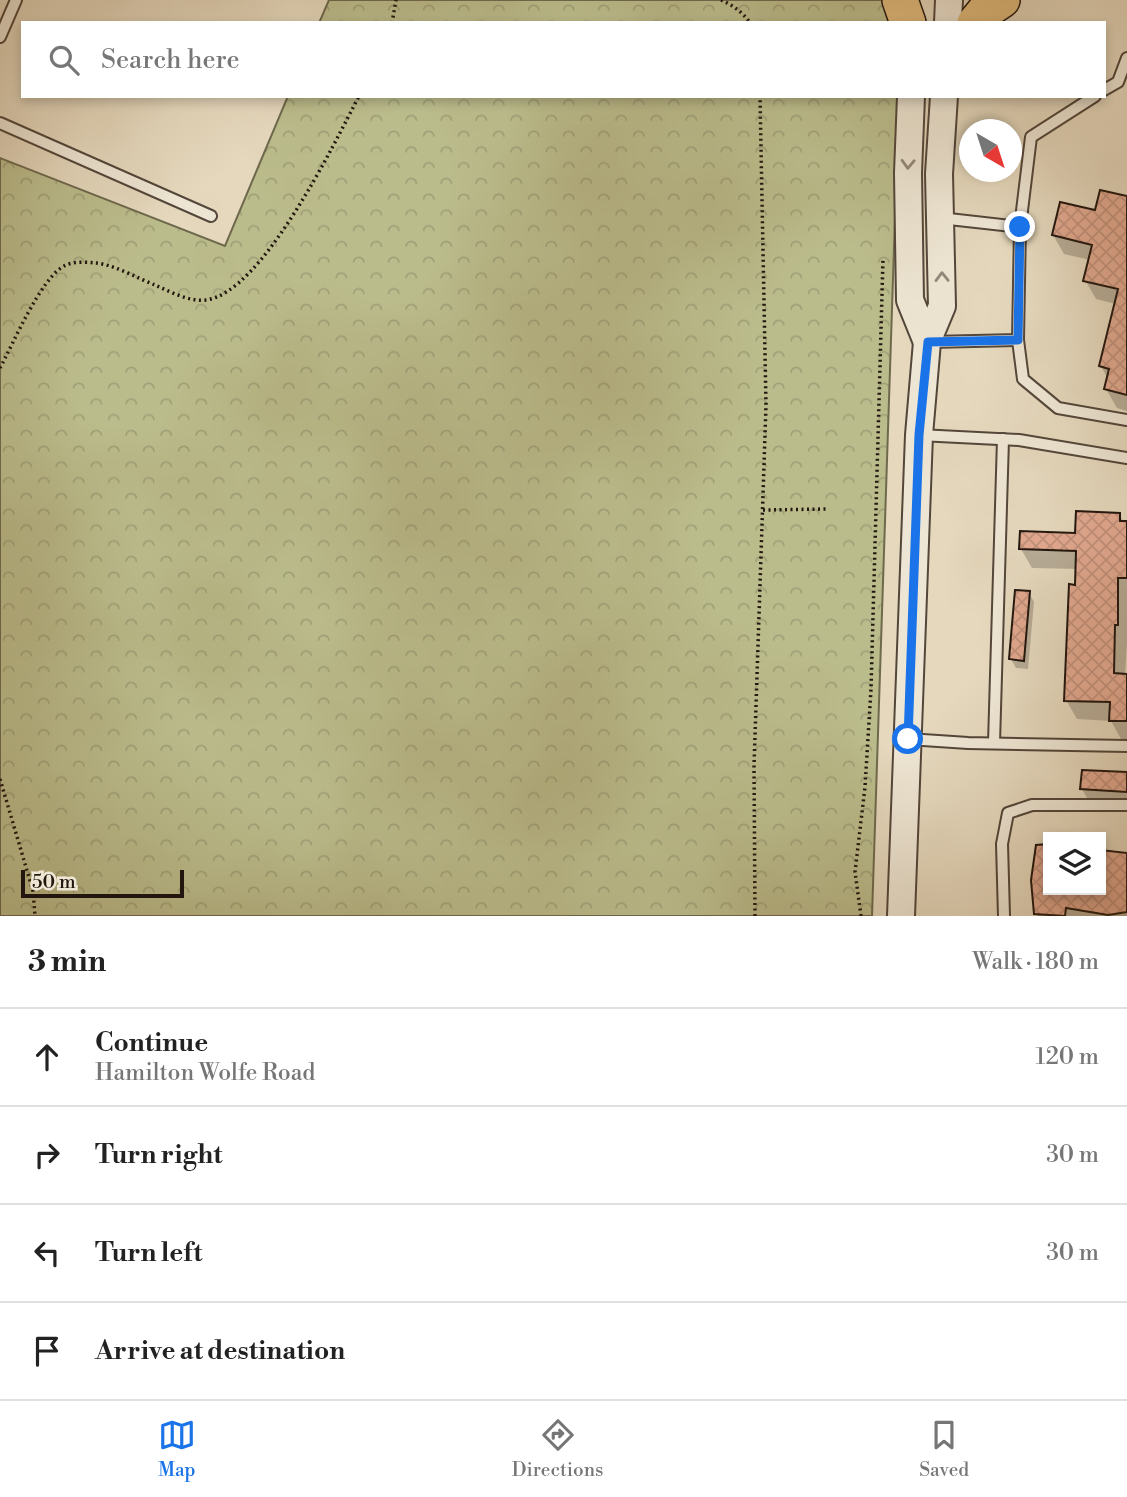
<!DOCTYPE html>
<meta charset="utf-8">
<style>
body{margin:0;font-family:"Libre Bodoni",serif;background:#f2f2f2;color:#222}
.controls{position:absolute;right:21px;bottom:21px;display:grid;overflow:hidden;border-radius:0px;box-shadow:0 4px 10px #0003}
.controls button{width:63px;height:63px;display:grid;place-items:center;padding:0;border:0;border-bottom:2px solid #e0e0e0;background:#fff;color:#222;font:35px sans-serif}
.compass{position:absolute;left:959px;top:119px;width:63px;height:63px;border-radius:50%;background:#fff;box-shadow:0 4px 10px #0003;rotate:141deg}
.scale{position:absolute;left:21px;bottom:18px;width:163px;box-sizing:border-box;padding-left:7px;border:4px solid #22160e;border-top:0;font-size:19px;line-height:24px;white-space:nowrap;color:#22160e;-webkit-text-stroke:5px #eee6d4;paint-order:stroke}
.stop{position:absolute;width:21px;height:21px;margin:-16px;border:5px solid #1a73e8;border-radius:50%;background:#fff}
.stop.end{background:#1a73e8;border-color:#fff;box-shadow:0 2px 7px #0008}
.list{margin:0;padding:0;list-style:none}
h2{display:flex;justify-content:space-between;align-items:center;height:91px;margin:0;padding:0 28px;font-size:30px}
h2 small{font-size:23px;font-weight:400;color:#767676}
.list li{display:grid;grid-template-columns:46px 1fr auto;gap:21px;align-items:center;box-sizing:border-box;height:98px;padding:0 28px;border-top:2px solid #e0e0e0}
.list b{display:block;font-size:26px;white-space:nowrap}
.list p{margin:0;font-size:23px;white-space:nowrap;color:#767676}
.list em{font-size:23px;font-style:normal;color:#767676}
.icon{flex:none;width:38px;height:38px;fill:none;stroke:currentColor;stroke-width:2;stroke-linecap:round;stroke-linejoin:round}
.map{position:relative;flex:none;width:1127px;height:916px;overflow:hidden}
.search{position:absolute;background:#fff;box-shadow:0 4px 10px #0003;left:21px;right:21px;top:21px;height:77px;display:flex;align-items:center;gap:18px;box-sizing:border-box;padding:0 24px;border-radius:0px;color:#767676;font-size:26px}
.sheet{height:483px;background:#fff}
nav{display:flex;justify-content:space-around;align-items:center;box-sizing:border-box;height:98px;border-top:2px solid #e0e0e0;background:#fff;font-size:19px;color:#767676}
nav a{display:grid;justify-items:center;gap:4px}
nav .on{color:#1a73e8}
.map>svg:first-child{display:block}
.park{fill:url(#park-crowns);stroke:#6e694d;stroke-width:2}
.shadow{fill:#0003}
.building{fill:url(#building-cross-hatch);stroke:#22160e;stroke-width:2}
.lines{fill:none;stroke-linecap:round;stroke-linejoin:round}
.service-casing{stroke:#53463a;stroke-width:14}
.tertiary-casing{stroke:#53463a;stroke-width:30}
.primary-casing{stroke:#22160e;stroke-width:38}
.path{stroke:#22160e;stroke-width:3.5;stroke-dasharray:2 3.5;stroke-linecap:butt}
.service{stroke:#eee6d4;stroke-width:10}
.tertiary{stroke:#eee6d4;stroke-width:26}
.primary{stroke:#e2bc7e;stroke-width:35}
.oneway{stroke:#92887b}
.route{stroke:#1a73e8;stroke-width:9}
</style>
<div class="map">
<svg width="1127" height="916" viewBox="0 0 1127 916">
<defs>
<pattern id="park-crowns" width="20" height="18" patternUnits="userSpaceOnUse" patternTransform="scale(1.75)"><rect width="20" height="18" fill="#bbbc8c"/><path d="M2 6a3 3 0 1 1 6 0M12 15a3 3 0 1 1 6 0" fill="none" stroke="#a0a178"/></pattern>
<pattern id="building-cross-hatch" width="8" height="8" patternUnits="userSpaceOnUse" patternTransform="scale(1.75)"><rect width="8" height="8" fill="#e2a990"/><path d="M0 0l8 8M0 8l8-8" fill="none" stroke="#c2917b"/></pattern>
</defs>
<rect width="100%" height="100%" fill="#e5d8bd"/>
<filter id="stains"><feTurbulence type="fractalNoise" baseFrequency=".00286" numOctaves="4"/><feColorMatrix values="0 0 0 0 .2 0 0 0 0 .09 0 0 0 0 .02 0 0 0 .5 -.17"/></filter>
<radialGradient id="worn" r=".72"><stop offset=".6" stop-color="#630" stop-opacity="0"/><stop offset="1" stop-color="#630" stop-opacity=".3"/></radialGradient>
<g class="park">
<polygon points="329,0 887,0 894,23 319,23"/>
<polygon points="288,96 899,96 872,916 0,916 0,158 225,246"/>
</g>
<g class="shadow">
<polygon points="1127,198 1127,411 1117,408 1106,389 1108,379 1101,366 1116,304 1096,299 1085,280 1090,260 1064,254 1053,235"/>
<polygon points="1119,515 1124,522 1127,523 1127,643 1125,675 1127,675 1127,740 1121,739 1111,721 1077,719 1066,700 1078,569 1032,568 1021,549 1077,535"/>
<polygon points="1029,593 1034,602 1028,669 1016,668 1011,659"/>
<polygon points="1127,774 1127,800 1087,798 1082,789"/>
<polygon points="1048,846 1048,890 1101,890 1101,852 1127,854 1127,916 1037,916 1038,847"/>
</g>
<g class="building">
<polygon points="1100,190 1127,196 1127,395 1104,389 1109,369 1099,366 1118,289 1083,281 1092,245 1052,235 1060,202 1095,210"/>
<polygon points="1076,511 1120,513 1120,521 1127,521 1127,578 1118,578 1118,625 1115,625 1114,673 1127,674 1127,721 1109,721 1110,702 1064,701 1069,584 1075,585 1076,551 1019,549 1020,531 1075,533"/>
<polygon points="1015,590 1030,591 1024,661 1009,659"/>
<polygon points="1082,770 1127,772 1127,792 1080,789"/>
<polygon points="1048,844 1048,890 1101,890 1101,850 1127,853 1127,912 1108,915 1066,908 1065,916 1034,914 1031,880 1036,845"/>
</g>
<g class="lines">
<defs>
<g id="service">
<polyline points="0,37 16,0"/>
<polyline points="1104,90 1118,82 1127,58"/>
<polyline points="0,123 211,216"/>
<polyline points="940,218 1020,227 1031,137 1095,96"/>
<polyline points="1018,340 1023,379 1058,408 1127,420"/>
<polyline points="930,342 1018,340 1020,227"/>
<polyline points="919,435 1019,440 1127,458"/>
<polyline points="908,739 968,743 1127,746"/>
<polyline points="994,743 1003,439"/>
<polyline points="1004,916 1002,844 1008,813 1032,805 1127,805"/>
</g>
<g id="tertiary">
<polyline points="948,23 949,0"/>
<polyline points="911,96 908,173 910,300 927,342"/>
<polyline points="901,916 919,435 927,342 942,306 939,174 944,96"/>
</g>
<g id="primary">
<polyline points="900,0 908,23"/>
<polyline points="975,23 984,12 1002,0"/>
</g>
</defs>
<use href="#service" class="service-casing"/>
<use href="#tertiary" class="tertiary-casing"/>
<use href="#primary" class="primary-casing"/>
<g class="path">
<path d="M721 0C732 5 743 12 750 23"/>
<polyline points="392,23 396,0"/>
<path d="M0 368C13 344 41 278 64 266 73 261 86 262 96 263 115 265 137 278 155 285 171 292 189 302 206 300 262 293 334 144 359 96"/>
<polyline points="763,510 827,509"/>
<polyline points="0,779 33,891 35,916"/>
<polyline points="755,916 754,766 766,405 760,96"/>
<polyline points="861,916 855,872 865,787 871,689 883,258"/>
</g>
<use href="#service" class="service"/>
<use href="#tertiary" class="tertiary"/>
<use href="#primary" class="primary"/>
</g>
<defs><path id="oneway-chevron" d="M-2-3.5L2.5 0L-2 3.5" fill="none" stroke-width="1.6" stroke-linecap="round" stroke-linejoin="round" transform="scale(1.75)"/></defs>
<g class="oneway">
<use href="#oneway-chevron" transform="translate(908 164) rotate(92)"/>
<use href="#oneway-chevron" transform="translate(942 277) rotate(-91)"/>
</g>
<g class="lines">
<polyline class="route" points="908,739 919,435 928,342 1018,340 1020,227"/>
</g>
<rect width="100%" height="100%" filter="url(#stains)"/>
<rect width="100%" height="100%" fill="url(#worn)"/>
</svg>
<div class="controls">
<button><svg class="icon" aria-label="layers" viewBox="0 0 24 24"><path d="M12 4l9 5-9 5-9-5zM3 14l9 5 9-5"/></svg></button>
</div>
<svg class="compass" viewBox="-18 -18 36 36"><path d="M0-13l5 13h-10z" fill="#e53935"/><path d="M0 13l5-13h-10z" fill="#767676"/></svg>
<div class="scale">50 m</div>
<div class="stop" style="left:908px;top:739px"></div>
<div class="stop end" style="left:1020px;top:227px"></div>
<div class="search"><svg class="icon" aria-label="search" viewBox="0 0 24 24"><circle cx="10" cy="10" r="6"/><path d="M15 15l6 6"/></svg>Search here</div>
</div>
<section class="sheet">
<h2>3 min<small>Walk · 180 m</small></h2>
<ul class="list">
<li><svg class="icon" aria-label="ahead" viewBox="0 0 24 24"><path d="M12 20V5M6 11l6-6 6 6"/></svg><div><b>Continue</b><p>Hamilton Wolfe Road</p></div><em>120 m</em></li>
<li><svg class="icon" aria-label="right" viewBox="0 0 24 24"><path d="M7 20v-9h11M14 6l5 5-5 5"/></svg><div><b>Turn right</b></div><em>30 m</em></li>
<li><svg class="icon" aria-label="left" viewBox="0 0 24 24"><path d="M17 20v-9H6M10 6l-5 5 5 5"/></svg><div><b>Turn left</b></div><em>30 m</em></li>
<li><svg class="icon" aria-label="arrive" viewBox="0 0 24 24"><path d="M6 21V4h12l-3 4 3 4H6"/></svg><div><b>Arrive at destination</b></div></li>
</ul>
</section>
<nav>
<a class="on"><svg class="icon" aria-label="map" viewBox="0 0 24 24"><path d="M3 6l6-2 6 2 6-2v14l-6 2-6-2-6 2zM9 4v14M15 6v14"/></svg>Map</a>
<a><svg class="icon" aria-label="directions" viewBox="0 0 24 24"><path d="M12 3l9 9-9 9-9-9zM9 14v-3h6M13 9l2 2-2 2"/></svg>Directions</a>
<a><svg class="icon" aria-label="saved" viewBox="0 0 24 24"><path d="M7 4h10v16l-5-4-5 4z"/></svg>Saved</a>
</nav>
